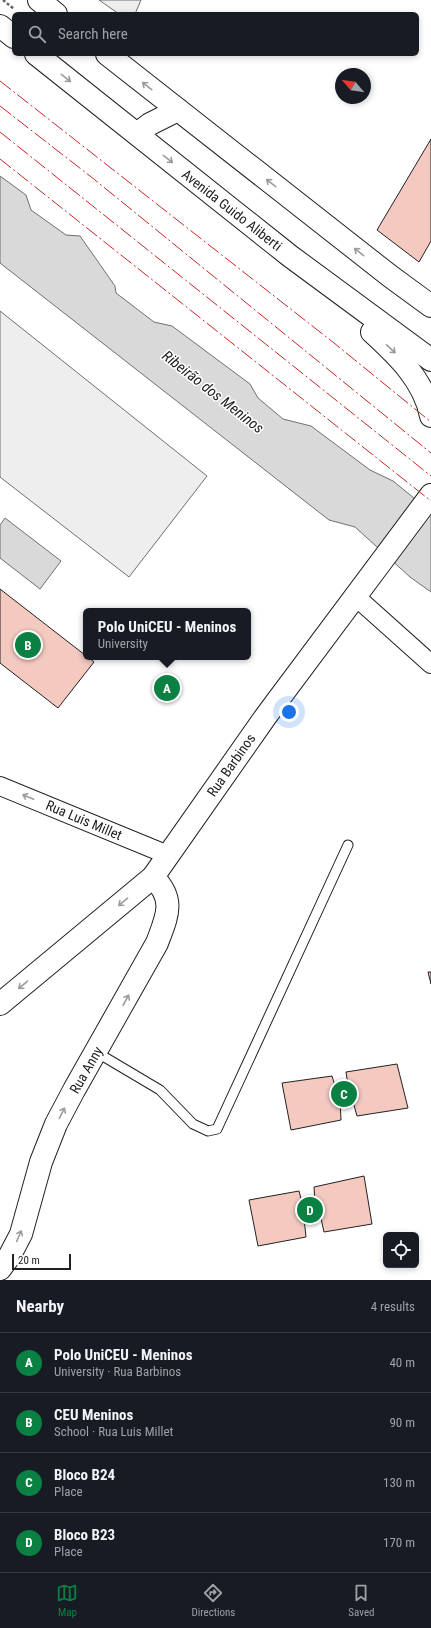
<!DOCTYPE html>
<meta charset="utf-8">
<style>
body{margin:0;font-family:"Roboto Condensed",sans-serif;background:#20242c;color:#f1f3f6}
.controls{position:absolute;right:12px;bottom:12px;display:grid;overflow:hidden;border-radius:6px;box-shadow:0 2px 6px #0003}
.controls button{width:36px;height:36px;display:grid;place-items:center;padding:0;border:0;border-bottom:1px solid #363941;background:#171b24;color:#f1f3f6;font:20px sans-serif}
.compass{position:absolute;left:335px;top:68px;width:36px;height:36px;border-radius:50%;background:#171b24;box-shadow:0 2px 6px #0003;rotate:299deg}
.scale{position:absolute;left:12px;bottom:10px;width:59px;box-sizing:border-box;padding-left:4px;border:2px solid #222;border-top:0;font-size:11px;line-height:14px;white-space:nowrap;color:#222;-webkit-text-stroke:3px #fff;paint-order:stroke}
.you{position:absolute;left:289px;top:712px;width:14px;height:14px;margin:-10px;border:3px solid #fff;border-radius:50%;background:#1a73e8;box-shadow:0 0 0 6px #1a73e833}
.badge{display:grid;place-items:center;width:26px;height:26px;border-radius:50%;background:#0b8043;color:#fff;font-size:13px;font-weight:700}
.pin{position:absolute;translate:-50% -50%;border:2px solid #fff;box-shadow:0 1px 4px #0006}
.popup{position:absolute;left:83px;top:608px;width:168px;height:52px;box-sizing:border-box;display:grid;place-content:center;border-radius:6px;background:#171b24;filter:drop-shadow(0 1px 3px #0005);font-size:13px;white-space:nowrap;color:#9ea1a6}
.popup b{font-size:15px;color:#f1f3f6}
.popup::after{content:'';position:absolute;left:50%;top:100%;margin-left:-8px;border:8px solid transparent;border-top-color:#171b24}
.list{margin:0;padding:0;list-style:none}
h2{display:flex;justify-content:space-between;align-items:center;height:52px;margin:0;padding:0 16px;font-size:17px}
h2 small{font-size:13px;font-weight:400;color:#9ea1a6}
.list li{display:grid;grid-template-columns:26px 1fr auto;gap:12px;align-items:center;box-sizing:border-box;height:60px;padding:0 16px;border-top:1px solid #363941}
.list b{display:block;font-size:15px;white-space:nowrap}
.list p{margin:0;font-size:13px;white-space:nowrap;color:#9ea1a6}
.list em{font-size:13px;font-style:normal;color:#9ea1a6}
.icon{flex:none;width:22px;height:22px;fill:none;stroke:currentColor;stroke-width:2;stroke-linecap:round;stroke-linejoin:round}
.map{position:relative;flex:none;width:431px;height:1280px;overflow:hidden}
.search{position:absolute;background:#171b24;box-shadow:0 2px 6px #0003;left:12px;right:12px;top:12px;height:44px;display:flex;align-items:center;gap:10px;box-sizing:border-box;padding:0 14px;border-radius:6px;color:#9ea1a6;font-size:15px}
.sheet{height:292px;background:#171b24}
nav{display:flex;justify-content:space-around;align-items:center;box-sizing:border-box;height:56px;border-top:1px solid #363941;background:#171b24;font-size:11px;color:#9ea1a6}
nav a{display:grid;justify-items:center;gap:2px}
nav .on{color:#0b8043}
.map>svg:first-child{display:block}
.green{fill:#eee;stroke:#6f6f6f}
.water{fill:#d9d9d9;stroke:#6f6f6f}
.building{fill:#f3c9c0;stroke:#222}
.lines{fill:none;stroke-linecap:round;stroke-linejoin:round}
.service-casing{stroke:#222;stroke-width:11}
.minor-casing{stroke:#222;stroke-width:20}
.tertiary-casing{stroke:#222;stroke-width:24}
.primary-casing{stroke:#222;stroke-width:24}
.path{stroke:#646464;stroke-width:2.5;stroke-dasharray:3 2;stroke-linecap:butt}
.service{stroke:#fff;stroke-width:9}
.minor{stroke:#fff;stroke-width:18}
.tertiary{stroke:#fff;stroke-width:22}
.primary{stroke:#fff;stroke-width:22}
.power{stroke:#c62828;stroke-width:1;stroke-dasharray:14 3 2 3;stroke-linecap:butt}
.oneway{stroke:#9c9c9c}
.labels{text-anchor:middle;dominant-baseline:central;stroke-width:3;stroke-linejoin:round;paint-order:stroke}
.street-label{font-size:14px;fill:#222;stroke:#fff}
.water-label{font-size:15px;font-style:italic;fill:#222;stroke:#fff}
</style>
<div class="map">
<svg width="431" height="1280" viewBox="0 0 431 1280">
<rect width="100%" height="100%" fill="#fff"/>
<g class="green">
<polygon points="99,0 141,0 135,14 119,14"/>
<polygon points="0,311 207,476 129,577 0,477"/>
</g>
<g class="water">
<polygon points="0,176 26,195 31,210 66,235 80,236 115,286 116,293 154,322 172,326 250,384 258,398 283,419 311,426 370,470 393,481 431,512 431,592 410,577 355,527 329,520 0,263"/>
<polygon points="5,518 61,561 40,589 0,558 0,525"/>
</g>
<g class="building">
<polygon points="431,139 431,241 419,262 377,230"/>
<polygon points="0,589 94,662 58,708 0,663"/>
<polygon points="428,972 431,972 431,984"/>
<polygon points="397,1064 408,1108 357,1116 352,1098 340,1100 341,1120 291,1130 282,1083 332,1076 336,1089 348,1085 346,1072"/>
<polygon points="364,1176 372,1224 324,1232 320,1214 304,1218 306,1237 258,1246 249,1200 299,1191 303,1206 315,1202 314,1187"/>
</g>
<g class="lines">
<defs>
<polyline id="service" points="96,1052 160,1090 193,1124 208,1131 217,1129 348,845"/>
<g id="minor">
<polyline points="355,596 431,664"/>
<polyline points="0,786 168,855"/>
</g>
<g id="tertiary">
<polyline points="0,1004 153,877 266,716 431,495"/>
<path d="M0 1269 9 1257 21 1234 41 1162 56 1124 74 1090 157 943C167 916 176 900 153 877"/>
</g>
<g id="primary">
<polyline points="39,0 56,14"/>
<polyline points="0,26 14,37"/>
<polyline points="36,54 290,256 431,360"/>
<polyline points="107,54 390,276 431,306"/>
<polyline points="137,134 150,124 178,110"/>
<path d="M372 332C397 355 424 380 431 416"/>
</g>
</defs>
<use href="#service" class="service-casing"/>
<use href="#minor" class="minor-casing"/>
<use href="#tertiary" class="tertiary-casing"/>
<use href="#primary" class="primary-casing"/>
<polyline class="path" points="3,0 14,9"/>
<use href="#service" class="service"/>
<use href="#minor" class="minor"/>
<use href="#tertiary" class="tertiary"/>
<use href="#primary" class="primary"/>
<g class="power">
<polyline points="0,81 334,343 431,422"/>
<polyline points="0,106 90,176 431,453"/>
<polyline points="0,132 431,476"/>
<polyline points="0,159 431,501"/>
</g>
</g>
<defs><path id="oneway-shaft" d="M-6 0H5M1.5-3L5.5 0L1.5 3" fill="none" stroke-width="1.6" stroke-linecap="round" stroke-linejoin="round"/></defs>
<g class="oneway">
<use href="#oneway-shaft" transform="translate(66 78) rotate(38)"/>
<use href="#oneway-shaft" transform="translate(147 86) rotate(-142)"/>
<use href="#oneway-shaft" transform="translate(168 159) rotate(38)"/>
<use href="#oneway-shaft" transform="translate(271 183) rotate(-142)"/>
<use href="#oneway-shaft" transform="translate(359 252) rotate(-142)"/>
<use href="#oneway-shaft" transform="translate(391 349) rotate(43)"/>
<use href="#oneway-shaft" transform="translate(28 797) rotate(-157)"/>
<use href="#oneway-shaft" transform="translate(123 902) rotate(140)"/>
<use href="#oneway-shaft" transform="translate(23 985) rotate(140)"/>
<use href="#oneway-shaft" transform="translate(126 1000) rotate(-61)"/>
<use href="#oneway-shaft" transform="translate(62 1113) rotate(-63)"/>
<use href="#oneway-shaft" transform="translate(19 1236) rotate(-67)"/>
</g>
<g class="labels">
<g class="street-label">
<text transform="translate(232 210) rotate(38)">Avenida Guido Aliberti</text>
<text transform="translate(231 765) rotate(-55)">Rua Barbinos</text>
<text transform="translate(84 820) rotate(23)">Rua Luis Millet</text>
<text transform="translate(86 1070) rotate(-60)">Rua Anny</text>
</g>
<g class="water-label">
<text transform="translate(213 392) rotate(38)">Ribeirão dos Meninos</text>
</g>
</g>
</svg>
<div class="controls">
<button><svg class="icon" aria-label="locate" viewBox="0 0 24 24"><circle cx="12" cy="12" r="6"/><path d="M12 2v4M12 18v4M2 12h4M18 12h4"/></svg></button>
</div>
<svg class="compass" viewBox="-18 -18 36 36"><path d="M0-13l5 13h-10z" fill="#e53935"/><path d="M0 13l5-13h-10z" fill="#9ea1a6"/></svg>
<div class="scale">20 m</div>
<div class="you"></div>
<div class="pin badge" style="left:167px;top:688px">A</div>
<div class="popup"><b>Polo UniCEU - Meninos</b>University</div>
<div class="pin badge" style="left:28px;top:645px">B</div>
<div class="pin badge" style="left:344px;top:1094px">C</div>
<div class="pin badge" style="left:310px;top:1210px">D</div>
<div class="search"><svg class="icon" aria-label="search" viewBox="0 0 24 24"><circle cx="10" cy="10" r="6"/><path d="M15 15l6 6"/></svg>Search here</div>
</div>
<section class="sheet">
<h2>Nearby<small>4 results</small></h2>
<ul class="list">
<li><span class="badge">A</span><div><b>Polo UniCEU - Meninos</b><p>University · Rua Barbinos</p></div><em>40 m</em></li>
<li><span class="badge">B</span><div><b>CEU Meninos</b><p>School · Rua Luis Millet</p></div><em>90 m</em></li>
<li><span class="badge">C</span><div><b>Bloco B24</b><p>Place</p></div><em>130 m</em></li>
<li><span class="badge">D</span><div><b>Bloco B23</b><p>Place</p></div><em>170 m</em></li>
</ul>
</section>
<nav>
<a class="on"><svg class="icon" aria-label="map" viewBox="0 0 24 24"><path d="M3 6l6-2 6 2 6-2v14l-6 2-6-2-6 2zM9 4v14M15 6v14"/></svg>Map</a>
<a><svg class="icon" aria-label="directions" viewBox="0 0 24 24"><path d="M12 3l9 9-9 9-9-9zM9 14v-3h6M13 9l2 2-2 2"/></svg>Directions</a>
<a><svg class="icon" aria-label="saved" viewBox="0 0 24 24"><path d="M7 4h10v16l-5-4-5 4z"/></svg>Saved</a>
</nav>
